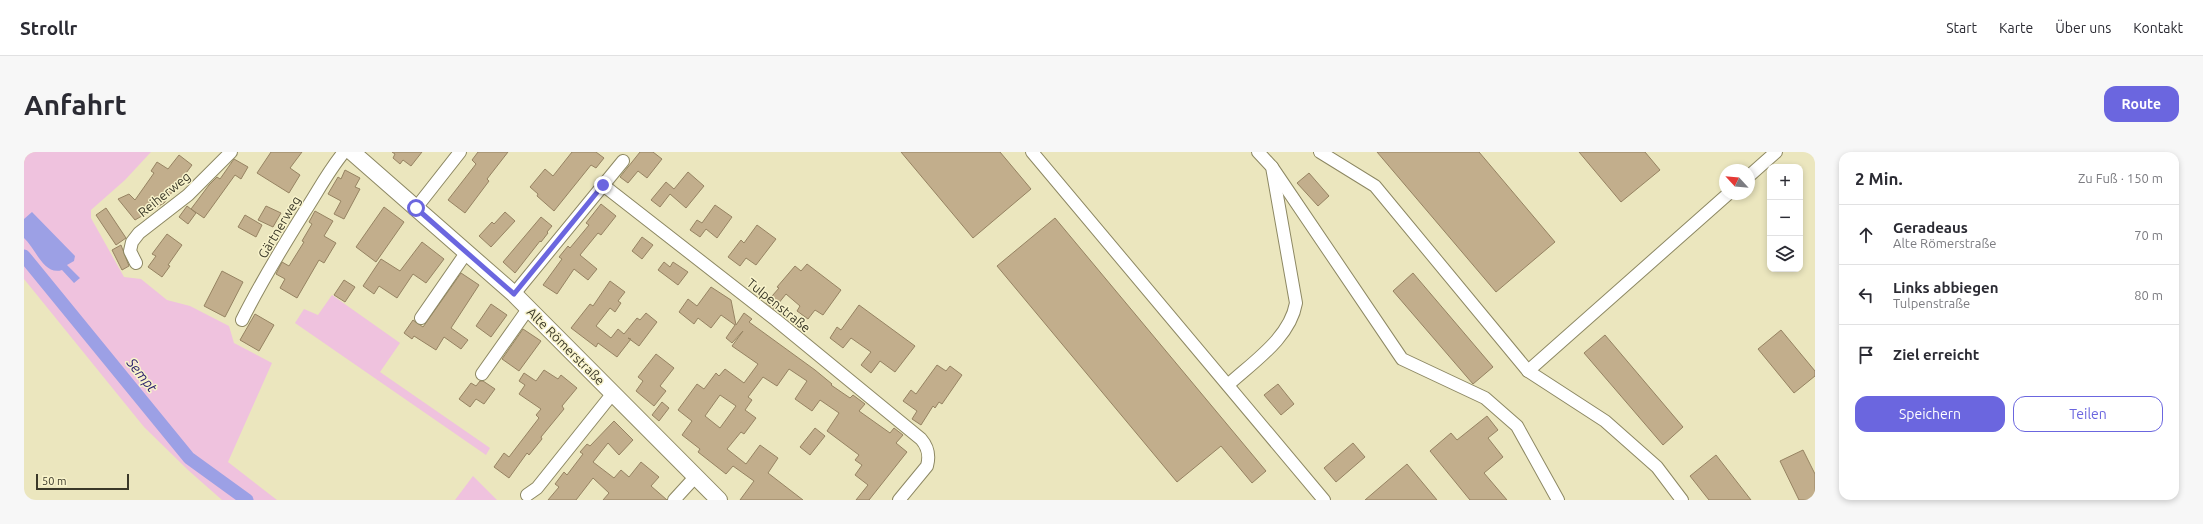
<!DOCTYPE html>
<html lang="de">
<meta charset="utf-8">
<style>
body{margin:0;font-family:Ubuntu,sans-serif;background:#f7f7f7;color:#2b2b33}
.controls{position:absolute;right:12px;top:12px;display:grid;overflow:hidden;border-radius:8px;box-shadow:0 2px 6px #0003}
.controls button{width:36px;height:36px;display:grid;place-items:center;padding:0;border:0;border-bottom:1px solid #e1e1e2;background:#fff;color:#2b2b33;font:20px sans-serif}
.compass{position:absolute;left:1695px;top:12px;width:36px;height:36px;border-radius:50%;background:#fff;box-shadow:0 2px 6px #0003;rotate:296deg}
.scale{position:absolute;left:12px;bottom:10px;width:93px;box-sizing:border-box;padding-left:4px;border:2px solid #3a3828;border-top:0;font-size:11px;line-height:14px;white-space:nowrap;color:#3a3828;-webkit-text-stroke:3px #f8f3cb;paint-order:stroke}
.stop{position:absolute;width:12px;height:12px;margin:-9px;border:3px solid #6b66df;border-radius:50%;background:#fff}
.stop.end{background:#6b66df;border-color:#fff;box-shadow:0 1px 4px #0008}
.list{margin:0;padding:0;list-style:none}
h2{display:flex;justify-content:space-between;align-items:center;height:52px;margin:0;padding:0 16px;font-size:17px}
h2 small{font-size:13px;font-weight:400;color:#7c7c81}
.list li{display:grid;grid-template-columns:26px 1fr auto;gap:12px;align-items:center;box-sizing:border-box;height:60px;padding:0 16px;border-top:1px solid #e1e1e2}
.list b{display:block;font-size:15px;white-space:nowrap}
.list p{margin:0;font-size:13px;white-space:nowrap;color:#7c7c81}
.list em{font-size:13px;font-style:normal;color:#7c7c81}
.actions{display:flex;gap:8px;padding:12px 16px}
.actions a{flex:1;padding:9px 0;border:1px solid #6b66df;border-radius:12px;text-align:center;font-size:14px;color:#6b66df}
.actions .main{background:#6b66df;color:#fff}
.icon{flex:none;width:22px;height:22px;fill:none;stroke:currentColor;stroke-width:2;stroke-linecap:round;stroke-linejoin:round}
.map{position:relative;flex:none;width:1791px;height:348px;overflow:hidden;border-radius:12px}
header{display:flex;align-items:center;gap:24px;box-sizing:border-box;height:56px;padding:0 20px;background:#fff;border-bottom:1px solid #e1e1e2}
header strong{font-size:19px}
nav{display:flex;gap:22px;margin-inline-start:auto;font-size:14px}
.intro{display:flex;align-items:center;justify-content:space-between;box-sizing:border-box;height:96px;padding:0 24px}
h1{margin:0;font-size:28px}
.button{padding:10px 18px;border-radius:12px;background:#6b66df;color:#fff;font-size:14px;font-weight:700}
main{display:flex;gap:24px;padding:0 24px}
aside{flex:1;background:#fff;border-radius:12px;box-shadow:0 2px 6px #0003}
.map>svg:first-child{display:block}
.green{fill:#efc2de}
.water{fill:#9ca0e5}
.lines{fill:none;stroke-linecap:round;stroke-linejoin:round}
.canal{stroke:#9ca0e5;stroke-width:13}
.building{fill:#c2ae8c;stroke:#968362;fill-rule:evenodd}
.minor-casing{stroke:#8d8863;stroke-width:14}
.major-casing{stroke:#8d8863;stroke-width:18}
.minor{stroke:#fff;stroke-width:12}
.major{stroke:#fff;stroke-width:16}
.route{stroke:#6b66df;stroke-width:5}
.labels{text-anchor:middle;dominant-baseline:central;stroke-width:3;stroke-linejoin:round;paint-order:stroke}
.street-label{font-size:13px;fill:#3a3828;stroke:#f8f3cb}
.water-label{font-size:14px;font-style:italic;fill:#271d6b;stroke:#f8f3cb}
</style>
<header>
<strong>Strollr</strong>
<nav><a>Start</a><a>Karte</a><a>Über uns</a><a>Kontakt</a></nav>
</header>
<div class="intro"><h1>Anfahrt</h1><a class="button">Route</a></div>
<main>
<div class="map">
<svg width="1791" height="348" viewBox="0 0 1791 348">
<rect width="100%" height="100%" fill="#ebe6be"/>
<g class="green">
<polygon points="0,0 127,0 101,28 67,58 67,66 100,125 117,127 143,148 166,154 205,174 210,191 248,211 204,310 253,348 198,348 164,318 120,275 0,127"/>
<polygon points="308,143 376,191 356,220 466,296 462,303 271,171 280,157 294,163"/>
<polygon points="449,324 473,348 431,348"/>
</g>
<path class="water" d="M8 60 51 104 50 109 43 113 56 126 50 131 38 118C20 124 12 97 0 86V67Z"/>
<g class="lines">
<polyline class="canal" points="0,104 165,306 223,348"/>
</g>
<g class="building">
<polygon points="247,0 278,0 266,16 276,23 265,41 233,21"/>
<polygon points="368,0 398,0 387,14 379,8 376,12 369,6 371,2"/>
<polygon points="454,0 484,0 463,27 465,29 441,61 424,48 452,12 448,8"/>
<polygon points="548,0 572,0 580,6 572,16 567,13 530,59 513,44 514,42 506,35 521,17 529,24"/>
<polygon points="616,0 629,0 638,7 623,26 614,19 604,31 596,25"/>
<polygon points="877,0 976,0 1007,37 949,86"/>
<polygon points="1353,0 1455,0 1531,90 1472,140"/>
<polygon points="1555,0 1621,0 1636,18 1597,50"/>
<polygon points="155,3 168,13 140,51 111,68 94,47 105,42 111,48 130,21 127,19 133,10 144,17"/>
<polygon points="210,7 224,15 217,27 211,23 180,66 167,57 185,33 193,25 196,27"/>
<polygon points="321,18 336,26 331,35 336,37 320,67 310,62 317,49 304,42 314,25 317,27"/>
<polygon points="664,20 680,34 662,56 646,42 636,55 627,48 642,30 650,37"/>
<polygon points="1285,21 1305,44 1294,54 1273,31"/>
<polygon points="577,52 592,64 577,83 574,81 556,103 573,117 564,128 550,117 533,142 519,133 538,107 535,105 544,94 546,96 565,73 562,71"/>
<polygon points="691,53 708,65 693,86 682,77 676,85 666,78 673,68 678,71"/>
<polygon points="163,54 172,61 164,72 155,65"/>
<polygon points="242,54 257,61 249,75 234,68"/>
<polygon points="360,55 380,70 352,110 332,95"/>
<polygon points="82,56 102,86 92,93 72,63"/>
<polygon points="291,59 309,69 300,84 312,91 300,111 295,108 273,146 256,136 261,127 252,122 258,110 265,114 280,90 278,89 288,72 285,70"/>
<polygon points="481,60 491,69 467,95 455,84 468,70 470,72"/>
<polygon points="221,63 238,73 232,85 214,75"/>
<polygon points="517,65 528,74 523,80 524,81 517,90 516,89 491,121 479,110"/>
<polygon points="1031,66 1242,319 1228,331 1197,294 1153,330 973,114"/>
<polygon points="733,73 752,87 732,113 722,106 716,114 704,105 717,88 720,91"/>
<polygon points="143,82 158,93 144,113 146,114 138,125 124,115 132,104 128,102"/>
<polygon points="618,85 629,93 618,107 608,99"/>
<polygon points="398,90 420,107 402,131 389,122 373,146 355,134 350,142 339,134 357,107 376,119"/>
<polygon points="97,93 105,114 98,118 88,98"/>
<polygon points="640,110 646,115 649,110 664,120 654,133 634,118"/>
<polygon points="783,112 817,138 799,163 791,158 784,167 773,159 776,154 762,142 750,157 742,151 755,136 753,135 771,114 777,119"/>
<polygon points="198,119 219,130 201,165 180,154"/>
<polygon points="437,121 455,133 427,176 444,188 437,197 420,185 412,198 390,184 388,187 380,181 389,168 399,175"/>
<polygon points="1389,121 1469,215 1449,232 1369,139"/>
<polygon points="320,128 331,135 321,150 310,143"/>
<polygon points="586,129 601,140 594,149 597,151 591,160 586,156 572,174 587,186 594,177 600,182 613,166 616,168 622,161 633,170 615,194 604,186 607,187 593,205 574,191 572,195 547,176 566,152 569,154"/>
<path d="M687 135 707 148 712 173 720 161 728 167 725 170 791 218 808 232 807 233 826 246 829 243 841 252 835 259 866 281 870 276 879 283 872 291 883 300 845 348H832L844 333 831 323 838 313 831 308 835 303 803 279 815 261 796 248 788 259 771 247 783 229 765 217 753 234 739 225 724 245 728 248 721 258 732 266 720 282 717 280 703 297 722 312 736 293 754 306 744 321 779 348H716L730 329 709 314 702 322 674 300 676 297 658 283 668 269 654 258 673 232 680 237 692 221 695 224 701 217 720 231 734 212 708 194 719 179 708 191 702 186 711 173 697 163 687 176 674 166 670 172 655 160 664 147 673 154ZM696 243 712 254 696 276 681 264Z"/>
<polygon points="467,152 483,163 467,185 452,174"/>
<polygon points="835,153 891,194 871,220 856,209 847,221 837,213 847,200 827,186 819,196 806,186 813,175 817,178"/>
<polygon points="231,162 250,173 235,199 216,188"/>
<polygon points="499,177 517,189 495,219 478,207"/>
<polygon points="1757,178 1791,219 1791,224 1770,241 1734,197"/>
<polygon points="1581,183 1659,275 1639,293 1560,201"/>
<polygon points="632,202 650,216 636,234 642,239 630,254 612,239 619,229 614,225"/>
<polygon points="913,213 922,219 926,214 938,223 918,252 915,250 911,256 909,254 897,273 888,267 893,259 879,249 887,238 892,242"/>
<polygon points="520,218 534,227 537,223 553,236 538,254 540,257 517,285 518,287 505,303 503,301 485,326 470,315 480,301 485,305 515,266 512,263 517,257 495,242 501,233 495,229 500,221 512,229"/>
<polygon points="456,229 459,229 471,237 460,252 452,247 446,255 435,247 447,231 452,234"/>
<polygon points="1254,232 1270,252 1257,263 1240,243"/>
<polygon points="638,250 645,256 635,269 628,263"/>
<polygon points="1463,264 1474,278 1464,286 1479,305 1460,321 1483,348 1446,348 1406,299 1427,281 1433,288"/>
<polygon points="590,269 609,288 595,303 584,291 569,310 590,326 597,318 605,325 617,310 635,325 627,334 643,348 579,348 585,341 569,326 552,348 524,348 535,335 531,332 540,320 543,323 559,302 556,300 563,292 566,294"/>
<polygon points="791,276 801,284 786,303 776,295"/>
<polygon points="1329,291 1341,305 1312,330 1300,316"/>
<polygon points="1779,298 1791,322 1791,348 1775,348 1756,309"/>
<polygon points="1692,303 1727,348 1685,348 1666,324"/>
<polygon points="1383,312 1413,348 1341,348"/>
</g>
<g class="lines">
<defs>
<g id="minor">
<polyline points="1008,0 1300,348"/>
<polyline points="1296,0 1351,34 1504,219 1581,269 1633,315 1658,348"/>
<polyline points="1248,15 1378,207 1461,246 1493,274 1534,348"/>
<polyline points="1725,24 1752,0"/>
<path d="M579 33 752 168 897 287C904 295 906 303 903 314L875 348"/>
<polyline points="392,56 436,0"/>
<polyline points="112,111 106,99 108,90 115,81 164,43 207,0"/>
<polyline points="490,142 599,9"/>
<polyline points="397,166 442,101"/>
<path d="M218 168C237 130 259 94 281 59 294 39 305 18 320 0"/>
<polyline points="1504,219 1704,42"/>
<polyline points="458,222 504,157"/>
<path d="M1204 233C1229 210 1266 186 1272 151L1248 15 1234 0"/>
<polyline points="503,343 513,336 589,241"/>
<polyline points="650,348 672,324"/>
</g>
<polyline id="major" points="328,0 490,142 695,348"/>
</defs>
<use href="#minor" class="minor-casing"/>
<use href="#major" class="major-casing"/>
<use href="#minor" class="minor"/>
<use href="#major" class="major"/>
</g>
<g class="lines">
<polyline class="route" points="392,56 490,142 579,33"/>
</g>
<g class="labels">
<g class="street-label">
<text transform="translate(140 42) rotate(-39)">Reiherweg</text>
<text transform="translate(255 75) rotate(-59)">Gärtnerweg</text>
<text transform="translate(755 153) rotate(39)">Tulpenstraße</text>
<text transform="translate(542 194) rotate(45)">Alte Römerstraße</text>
</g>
<g class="water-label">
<text transform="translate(118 223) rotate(51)">Sempt</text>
</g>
</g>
</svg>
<div class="controls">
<button>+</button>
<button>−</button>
<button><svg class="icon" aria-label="layers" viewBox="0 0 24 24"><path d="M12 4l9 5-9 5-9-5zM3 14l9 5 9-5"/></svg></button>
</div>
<svg class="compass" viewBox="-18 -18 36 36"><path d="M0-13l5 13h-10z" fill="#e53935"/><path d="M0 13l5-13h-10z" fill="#7c7c81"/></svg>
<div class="scale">50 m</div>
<div class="stop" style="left:392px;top:56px"></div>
<div class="stop end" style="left:579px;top:33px"></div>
</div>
<aside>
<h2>2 Min.<small>Zu Fuß · 150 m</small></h2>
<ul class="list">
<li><svg class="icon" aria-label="ahead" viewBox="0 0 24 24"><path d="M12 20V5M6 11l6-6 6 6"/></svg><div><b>Geradeaus</b><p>Alte Römerstraße</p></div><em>70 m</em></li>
<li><svg class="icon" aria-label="left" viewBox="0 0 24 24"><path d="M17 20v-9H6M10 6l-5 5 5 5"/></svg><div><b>Links abbiegen</b><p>Tulpenstraße</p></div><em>80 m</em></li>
<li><svg class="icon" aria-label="arrive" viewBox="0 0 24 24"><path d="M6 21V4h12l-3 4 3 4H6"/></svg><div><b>Ziel erreicht</b></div></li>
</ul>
<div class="actions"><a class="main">Speichern</a><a>Teilen</a></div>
</aside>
</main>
